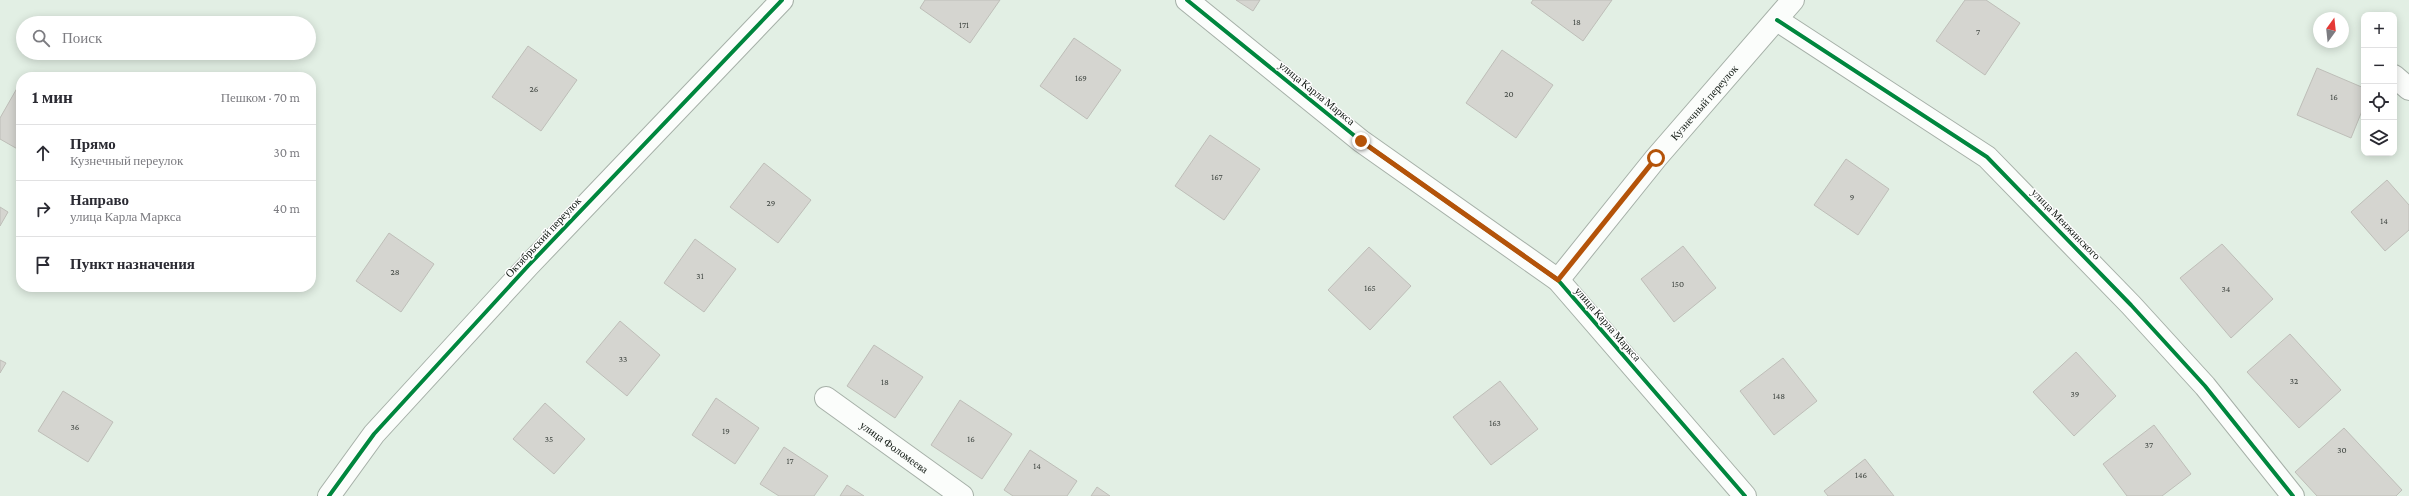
<!DOCTYPE html>
<html lang="ru">
<meta charset="utf-8">
<style>
body{margin:0;font-family:"Crimson Pro",serif;background:#f2f2f3;color:#2b2b33}
.controls{position:absolute;right:12px;top:12px;display:grid;overflow:hidden;border-radius:8px;box-shadow:0 2px 10px #0003}
.controls button{width:36px;height:36px;display:grid;place-items:center;padding:0;border:0;border-bottom:1px solid #e1e1e2;background:#fff;color:#2b2b33;font:20px sans-serif}
.compass{position:absolute;left:2313px;top:12px;width:36px;height:36px;border-radius:50%;background:#fff;box-shadow:0 2px 10px #0003;rotate:15deg}
.stop{position:absolute;width:12px;height:12px;margin:-9px;border:3px solid #b45309;border-radius:50%;background:#fff}
.stop.end{background:#b45309;border-color:#fff;box-shadow:0 1px 4px #0008}
.list{margin:0;padding:0;list-style:none}
h2{display:flex;justify-content:space-between;align-items:center;height:52px;margin:0;padding:0 16px;font-size:17px}
h2 small{font-size:13px;font-weight:400;color:#7c7c81}
.list li{display:grid;grid-template-columns:26px 1fr auto;gap:12px;align-items:center;box-sizing:border-box;height:56px;padding:0 16px;border-top:1px solid #e1e1e2}
.list b{display:block;font-size:15px;white-space:nowrap}
.list p{margin:0;font-size:13px;white-space:nowrap;color:#7c7c81}
.list em{font-size:13px;font-style:normal;color:#7c7c81}
.icon{flex:none;width:22px;height:22px;fill:none;stroke:currentColor;stroke-width:2;stroke-linecap:round;stroke-linejoin:round}
.map{position:relative;flex:none;width:2409px;height:496px;overflow:hidden}
.search{position:absolute;background:#fff;box-shadow:0 2px 10px #0003;left:16px;top:16px;width:300px;height:44px;display:flex;align-items:center;gap:10px;box-sizing:border-box;padding:0 14px;border-radius:22px;color:#7c7c81;font-size:15px}
.panel{position:absolute;background:#fff;box-shadow:0 2px 10px #0003;left:16px;top:72px;width:300px;height:220px;border-radius:16px}
.map>svg:first-child{display:block}
.building{fill:#d5d5d0;stroke:#bebeb8}
.lines{fill:none;stroke-linecap:round;stroke-linejoin:round}
.minor-casing{stroke:#a6b0a8;stroke-width:24}
.minor{stroke:#fbfdfb;stroke-width:22}
.cycleway-casing{stroke:#fff;stroke-width:6}
.cycleway{stroke:#00873e;stroke-width:4}
.route{stroke:#b45309;stroke-width:5}
.labels{text-anchor:middle;dominant-baseline:central;stroke-width:3;stroke-linejoin:round;paint-order:stroke}
.number-label{font-size:9px;fill:#414742}
.street-label{font-size:11px;fill:#101812;stroke:#fff}
</style>
<div class="map">
<svg width="2409" height="496" viewBox="0 0 2409 496">
<rect width="100%" height="100%" fill="#e2efe4"/>
<g class="building">
<polygon points="925,0 1000,0 970,43 920,8"/>
<polygon points="1236,0 1260,0 1253,11"/>
<polygon points="1533,0 1612,0 1583,41 1531,3"/>
<polygon points="1965,0 1986,0 2020,23 1985,75 1936,41"/>
<polygon points="1074,38 1121,70 1087,119 1040,86"/>
<polygon points="528,46 577,80 541,131 492,97"/>
<polygon points="1502,50 1553,85 1516,138 1466,103"/>
<polygon points="2317,68 2364,88 2364,106 2351,138 2297,115"/>
<polygon points="20,83 21,84 21,151 0,139 0,118"/>
<polygon points="1210,135 1260,169 1224,220 1175,186"/>
<polygon points="1846,159 1889,189 1858,235 1814,205"/>
<polygon points="764,163 811,200 778,243 730,207"/>
<polygon points="2387,180 2409,205 2409,230 2385,251 2351,212"/>
<polygon points="0,207 8,212 0,226"/>
<polygon points="389,233 434,264 401,312 356,281"/>
<polygon points="695,239 736,269 704,312 664,283"/>
<polygon points="2222,244 2273,299 2231,338 2180,278"/>
<polygon points="1683,246 1716,288 1674,322 1641,279"/>
<polygon points="1369,247 1411,286 1370,330 1328,290"/>
<polygon points="620,321 660,355 627,396 586,362"/>
<polygon points="2290,334 2341,390 2299,428 2247,372"/>
<polygon points="874,345 923,377 895,418 847,386"/>
<polygon points="2076,352 2116,396 2074,436 2033,392"/>
<polygon points="1783,358 1817,401 1774,435 1740,391"/>
<polygon points="0,360 6,363 0,373"/>
<polygon points="1500,381 1538,429 1491,465 1453,417"/>
<polygon points="63,391 113,422 88,462 38,431"/>
<polygon points="716,398 759,428 735,464 692,435"/>
<polygon points="960,400 1012,434 982,479 931,445"/>
<polygon points="545,403 585,439 554,474 513,439"/>
<polygon points="2154,425 2191,474 2162,496 2127,496 2103,464"/>
<polygon points="2344,428 2402,490 2396,496 2317,496 2295,472"/>
<polygon points="784,447 828,476 814,496 779,496 760,484"/>
<polygon points="1030,450 1077,481 1067,496 1013,496 1004,490"/>
<polygon points="1865,459 1894,496 1828,496 1824,491"/>
<polygon points="847,485 864,496 840,496"/>
<polygon points="1097,487 1110,496 1091,496"/>
</g>
<g class="lines">
<defs>
<g id="minor">
<polyline points="1187,0 1361,141 1558,280 1745,496"/>
<polyline points="1777,20 1987,157 2131,305 2205,386 2293,496"/>
<polyline points="2394,76 2409,89"/>
<path id="s1" d="M1558 280 1656 158 1793 0"/>
<path id="s2" d="M826 398 962 496"/>
<polyline points="329,496 374,434 528,266 782,0"/>
</g>
</defs>
<use href="#minor" class="minor-casing"/>
<use href="#minor" class="minor"/>
<defs>
<g id="cycleway">
<polyline points="1187,0 1361,141 1558,280 1745,496"/>
<polyline points="1777,20 1987,157 2131,305 2205,386 2293,496"/>
<polyline points="329,496 374,434 528,266 782,0"/>
</g>
</defs>
<use href="#cycleway" class="cycleway-casing"/>
<use href="#cycleway" class="cycleway"/>
</g>
<g class="lines">
<polyline class="route" points="1361,141 1558,280 1656,158"/>
</g>
<g class="labels">
<g class="number-label">
<text x="1577" y="22">18</text>
<text x="964" y="25">171</text>
<text x="1978" y="32">7</text>
<text x="1081" y="78">169</text>
<text x="534" y="89">26</text>
<text x="1509" y="94">20</text>
<text x="2334" y="97">16</text>
<text x="1217" y="177">167</text>
<text x="1852" y="197">9</text>
<text x="771" y="203">29</text>
<text x="2384" y="221">14</text>
<text x="395" y="272">28</text>
<text x="700" y="276">31</text>
<text x="1678" y="284">150</text>
<text x="1370" y="288">165</text>
<text x="2226" y="289">34</text>
<text x="623" y="359">33</text>
<text x="2294" y="381">32</text>
<text x="885" y="382">18</text>
<text x="2075" y="394">39</text>
<text x="1779" y="396">148</text>
<text x="1495" y="423">163</text>
<text x="75" y="427">36</text>
<text x="726" y="431">19</text>
<text x="549" y="439">35</text>
<text x="971" y="439">16</text>
<text x="2149" y="445">37</text>
<text x="2342" y="450">30</text>
<text x="790" y="461">17</text>
<text x="1037" y="466">14</text>
<text x="1861" y="475">146</text>
</g>
<g class="street-label">
<text transform="translate(1317 93) rotate(39)">улица Карла Маркса</text>
<text stroke="none"><textPath href="#s1" startOffset="230">Кузнечный переулок</textPath></text>
<text transform="translate(2066 224) rotate(46)">улица Менжинского</text>
<text transform="translate(543 237) rotate(-47)">Октябрьский переулок</text>
<text transform="translate(1608 324) rotate(49)">улица Карла Маркса</text>
<text stroke="none"><textPath href="#s2" startOffset="84">улица Фоломеева</textPath></text>
</g>
</g>
</svg>
<div class="controls">
<button>+</button>
<button>−</button>
<button><svg class="icon" aria-label="locate" viewBox="0 0 24 24"><circle cx="12" cy="12" r="6"/><path d="M12 2v4M12 18v4M2 12h4M18 12h4"/></svg></button>
<button><svg class="icon" aria-label="layers" viewBox="0 0 24 24"><path d="M12 4l9 5-9 5-9-5zM3 14l9 5 9-5"/></svg></button>
</div>
<svg class="compass" viewBox="-18 -18 36 36"><path d="M0-13l5 13h-10z" fill="#e53935"/><path d="M0 13l5-13h-10z" fill="#7c7c81"/></svg>
<div class="stop" style="left:1656px;top:158px"></div>
<div class="stop end" style="left:1361px;top:141px"></div>
<div class="search"><svg class="icon" aria-label="search" viewBox="0 0 24 24"><circle cx="10" cy="10" r="6"/><path d="M15 15l6 6"/></svg>Поиск</div>
<section class="panel">
<h2>1 мин<small>Пешком · 70 m</small></h2>
<ul class="list">
<li><svg class="icon" aria-label="ahead" viewBox="0 0 24 24"><path d="M12 20V5M6 11l6-6 6 6"/></svg><div><b>Прямо</b><p>Кузнечный переулок</p></div><em>30 m</em></li>
<li><svg class="icon" aria-label="right" viewBox="0 0 24 24"><path d="M7 20v-9h11M14 6l5 5-5 5"/></svg><div><b>Направо</b><p>улица Карла Маркса</p></div><em>40 m</em></li>
<li><svg class="icon" aria-label="arrive" viewBox="0 0 24 24"><path d="M6 21V4h12l-3 4 3 4H6"/></svg><div><b>Пункт назначения</b></div></li>
</ul>
</section>
</div>
